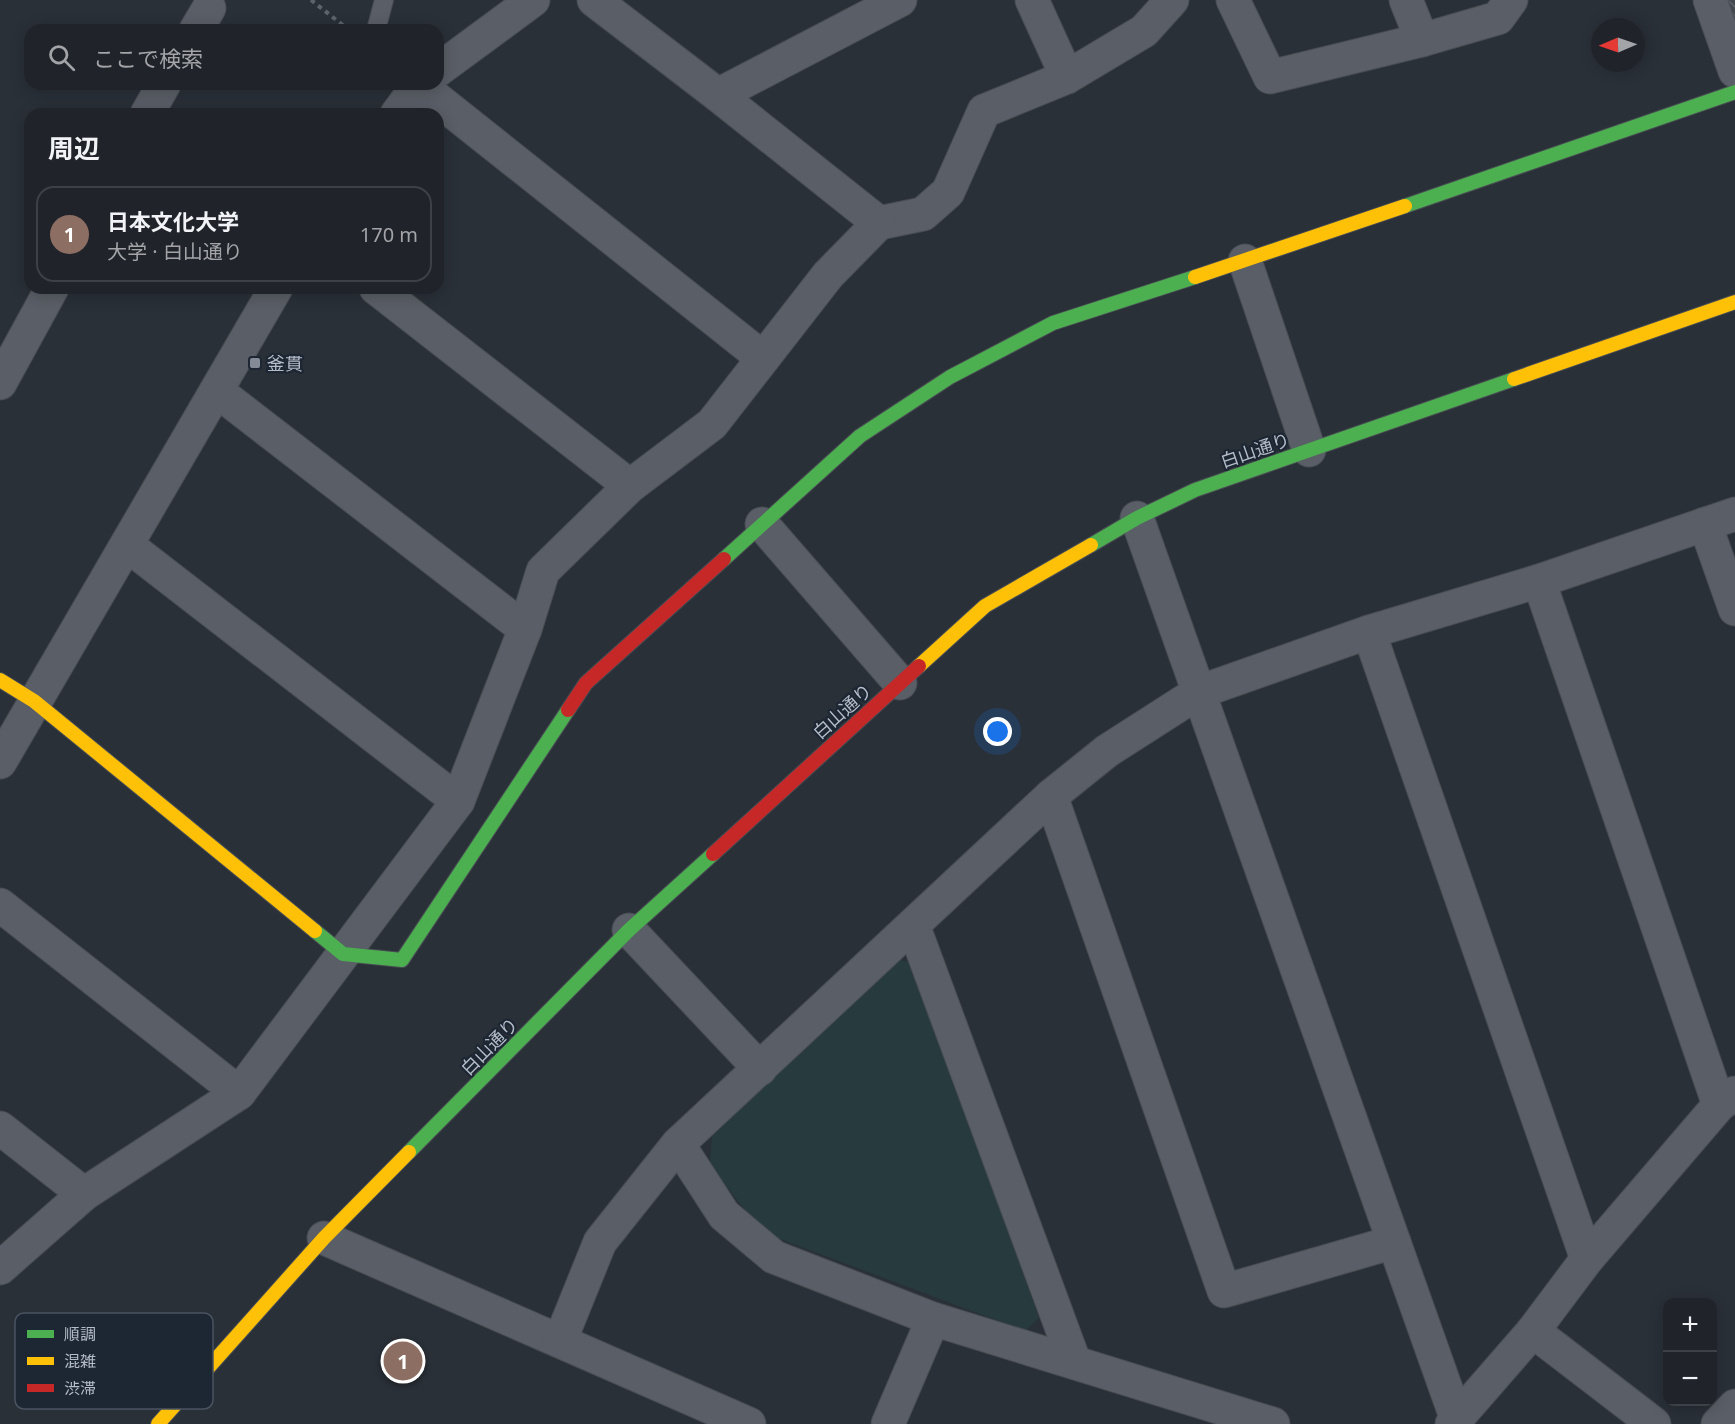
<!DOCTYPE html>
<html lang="ja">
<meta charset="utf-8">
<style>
body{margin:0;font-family:"Noto Sans","Noto Sans JP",sans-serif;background:#282c32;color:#f1f3f6}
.controls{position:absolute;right:18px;bottom:18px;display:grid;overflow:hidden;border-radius:12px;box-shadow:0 3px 15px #0003}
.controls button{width:54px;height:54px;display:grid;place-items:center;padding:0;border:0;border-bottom:2px solid #3d4147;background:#20242a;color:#f1f3f6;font:30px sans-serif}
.compass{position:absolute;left:1591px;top:18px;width:54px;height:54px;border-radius:50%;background:#20242a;box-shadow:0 3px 15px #0003;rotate:268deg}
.you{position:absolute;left:998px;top:732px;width:21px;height:21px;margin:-15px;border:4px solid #fff;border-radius:50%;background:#1a73e8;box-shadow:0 0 0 9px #1a73e833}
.badge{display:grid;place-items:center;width:39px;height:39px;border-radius:50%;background:#bca0f2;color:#fff;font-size:20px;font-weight:700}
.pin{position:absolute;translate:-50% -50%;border:3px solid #fff;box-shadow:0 2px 6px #0006}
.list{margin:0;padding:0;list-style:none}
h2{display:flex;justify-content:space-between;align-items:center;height:78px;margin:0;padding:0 24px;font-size:26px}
h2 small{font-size:20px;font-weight:400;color:#a2a4a8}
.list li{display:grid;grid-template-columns:39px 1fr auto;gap:18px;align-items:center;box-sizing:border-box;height:96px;margin:0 12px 12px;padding:0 12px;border:2px solid #3d4147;border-radius:18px}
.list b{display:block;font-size:22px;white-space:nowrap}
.list p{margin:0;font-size:20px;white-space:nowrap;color:#a2a4a8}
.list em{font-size:20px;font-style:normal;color:#a2a4a8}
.icon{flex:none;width:33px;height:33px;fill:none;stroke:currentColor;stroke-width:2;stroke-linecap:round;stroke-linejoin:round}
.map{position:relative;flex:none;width:1735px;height:1424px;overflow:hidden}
.search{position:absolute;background:#20242a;box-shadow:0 3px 15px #0003;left:24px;top:24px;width:420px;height:66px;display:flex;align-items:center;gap:15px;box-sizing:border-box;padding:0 21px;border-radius:18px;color:#a2a4a8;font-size:22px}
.panel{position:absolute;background:#20242a;box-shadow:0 3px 15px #0003;left:24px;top:108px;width:420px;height:186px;border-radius:18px}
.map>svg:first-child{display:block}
.park{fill:#273a3e}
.building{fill:url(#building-back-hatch)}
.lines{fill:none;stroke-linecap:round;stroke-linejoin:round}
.lane-casing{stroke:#484c53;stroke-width:20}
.street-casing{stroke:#484c53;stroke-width:35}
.fast-casing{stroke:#484c53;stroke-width:16}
.slow-casing{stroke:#484c53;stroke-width:16}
.jam-casing{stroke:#484c53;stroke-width:16}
.path{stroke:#5d636a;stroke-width:4;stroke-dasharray:4.5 4.5;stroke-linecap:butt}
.lane{stroke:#5a5e66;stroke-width:18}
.street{stroke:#5a5e66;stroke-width:33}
.fast{stroke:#4caf50;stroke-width:14}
.slow{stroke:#ffc107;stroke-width:14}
.jam{stroke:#c62828;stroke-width:14}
.poi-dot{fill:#848b96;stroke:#1d2633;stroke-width:2}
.labels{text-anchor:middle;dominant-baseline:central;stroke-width:4.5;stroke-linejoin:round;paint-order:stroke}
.poi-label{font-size:18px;fill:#b4bcc9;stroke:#1d2633;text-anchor:start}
.street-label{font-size:18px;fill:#b4bcc9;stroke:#1d2633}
.key{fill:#1d2633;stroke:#4a5360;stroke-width:1.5}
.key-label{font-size:16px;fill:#b4bcc9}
</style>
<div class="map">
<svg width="1735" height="1424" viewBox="0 0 1735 1424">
<defs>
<pattern id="building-back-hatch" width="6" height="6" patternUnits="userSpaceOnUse" patternTransform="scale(1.5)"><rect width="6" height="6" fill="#444950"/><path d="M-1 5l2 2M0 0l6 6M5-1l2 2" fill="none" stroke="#5d6168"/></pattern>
</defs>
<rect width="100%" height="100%" fill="#2a3038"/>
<polygon class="park" points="892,959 912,962 1039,1318 1025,1331 775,1237 752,1219 710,1165 712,1137"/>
<polygon class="building" points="1725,0 1735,0 1735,30"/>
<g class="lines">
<defs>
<polyline id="lane" points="376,30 384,0"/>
<g id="street">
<polyline points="594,0 718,95 879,223 923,214 948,192 984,111 1067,77 1144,31 1172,0"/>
<polyline points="1032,0 1067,77"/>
<polyline points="1233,0 1270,77 1422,40 1498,18 1511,0"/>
<polyline points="1406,0 1422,40"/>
<polyline points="1710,0 1735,71"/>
<polyline points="196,30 209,8"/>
<polyline points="438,70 533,0"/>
<polyline points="418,84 763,358"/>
<polyline points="718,95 900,0"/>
<polyline points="147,114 164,84"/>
<polyline points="397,114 419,84"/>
<polyline points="1245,261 1309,450"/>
<polyline points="376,288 630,486"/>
<polyline points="0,383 52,288"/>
<polyline points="217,391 525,629"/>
<polyline points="1137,518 1456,1417"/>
<polyline points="762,524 900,683"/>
<polyline points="1705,524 1735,609"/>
<polyline points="127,545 458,801"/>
<polyline points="1539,581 1719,1105"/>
<polyline points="1369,632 1587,1259"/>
<polyline points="0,762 276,288"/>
<polyline points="1051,796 1224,1291 1394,1242"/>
<polyline points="0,905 239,1093"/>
<polyline points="913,925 1074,1361"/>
<polyline points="629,930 760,1069"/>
<polyline points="0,1128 84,1194"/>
<polyline points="678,1144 724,1215 774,1257 933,1319 1273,1424"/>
<polyline points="324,1238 749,1424"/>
<polyline points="0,1268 84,1194 239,1093 458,801 525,629 543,571 630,486 712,424 828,275 879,223"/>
<polyline points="1533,1331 1654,1424"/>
<polyline points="560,1341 600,1242 678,1144 1051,796 1107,751 1199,692 1369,632 1539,581 1735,514"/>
<polyline points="888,1424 933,1319"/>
<polyline points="1452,1424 1533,1331 1587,1259 1719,1105 1735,1093"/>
<polyline points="1718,1424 1735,1406"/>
</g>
<g id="fast">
<polyline points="1405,206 1735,92"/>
<polyline points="1091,545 1137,518 1195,490 1514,379"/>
<polyline points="724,559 860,436 950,377 1053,323 1195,277"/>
<polyline points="315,931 343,954 402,960 568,710"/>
<polyline points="409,1152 629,930 713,854"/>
</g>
<g id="slow">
<polyline points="1195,277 1405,206"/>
<polyline points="1514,379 1735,302"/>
<polyline points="919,666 985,606 1091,545"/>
<polyline points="0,680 34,701 315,931"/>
<polyline points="158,1424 324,1238 409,1152"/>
</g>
<g id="jam">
<polyline points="568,710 586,683 724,559"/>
<polyline points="713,854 919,666"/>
</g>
</defs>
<use href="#lane" class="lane-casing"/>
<use href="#street" class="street-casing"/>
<use href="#fast" class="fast-casing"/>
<use href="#slow" class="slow-casing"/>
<use href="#jam" class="jam-casing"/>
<polyline class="path" points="311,0 349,30"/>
<use href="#lane" class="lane"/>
<use href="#street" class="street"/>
<use href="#fast" class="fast"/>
<use href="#slow" class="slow"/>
<use href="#jam" class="jam"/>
</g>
<rect class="poi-dot" x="249" y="357" width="12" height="12" rx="3"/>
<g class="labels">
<g class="poi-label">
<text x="267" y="363">釜貫</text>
</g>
<g class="street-label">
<text transform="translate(1255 450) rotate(-19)">白山通り</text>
<text transform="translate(842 711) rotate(-42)">白山通り</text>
<text transform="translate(489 1046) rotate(-45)">白山通り</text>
</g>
</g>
<rect x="15" y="1313" width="198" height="96" rx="9" class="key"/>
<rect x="27" y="1330" width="27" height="8" fill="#4caf50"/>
<rect x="27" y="1357" width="27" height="8" fill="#ffc107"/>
<rect x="27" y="1384" width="27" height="8" fill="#c62828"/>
<g class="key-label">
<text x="64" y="1340">順調</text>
<text x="64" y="1367">混雑</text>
<text x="64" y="1394">渋滞</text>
</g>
</svg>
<div class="controls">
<button>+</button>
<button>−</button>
</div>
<svg class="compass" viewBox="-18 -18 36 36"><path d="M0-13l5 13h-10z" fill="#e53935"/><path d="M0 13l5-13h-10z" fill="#a2a4a8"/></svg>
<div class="you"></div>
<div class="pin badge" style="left:403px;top:1361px;background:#8d6e63">1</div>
<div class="search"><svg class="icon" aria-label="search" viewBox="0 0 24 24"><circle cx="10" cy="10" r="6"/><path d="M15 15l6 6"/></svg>ここで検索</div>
<section class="panel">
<h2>周辺<small></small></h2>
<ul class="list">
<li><span class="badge" style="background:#8d6e63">1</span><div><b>日本文化大学</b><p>大学 · 白山通り</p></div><em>170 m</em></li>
</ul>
</section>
</div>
